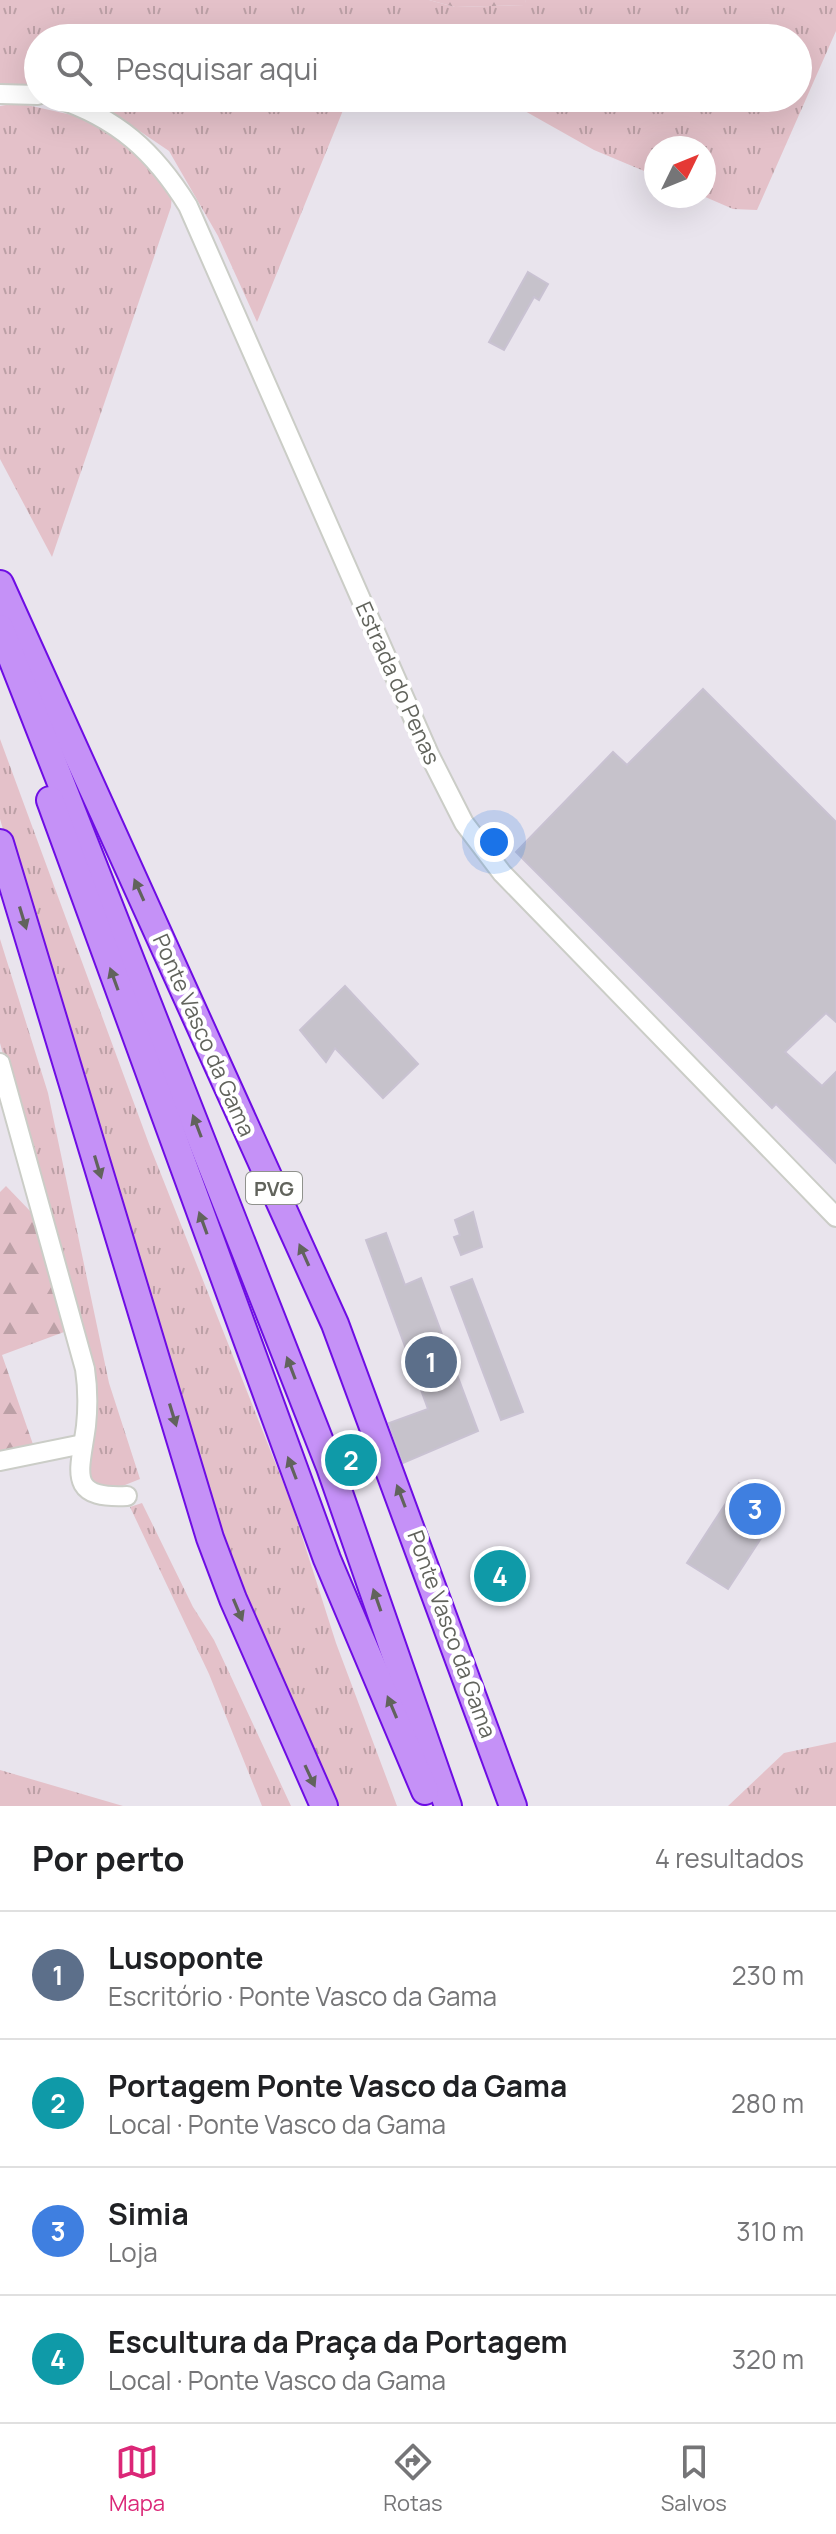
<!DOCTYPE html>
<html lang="pt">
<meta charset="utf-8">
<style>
body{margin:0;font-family:Manrope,sans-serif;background:#f6f6f6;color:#202124}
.compass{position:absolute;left:644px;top:136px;width:72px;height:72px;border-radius:50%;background:#fff;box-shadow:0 8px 32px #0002;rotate:47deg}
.you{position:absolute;left:494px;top:842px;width:28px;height:28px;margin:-20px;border:6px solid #fff;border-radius:50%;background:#1a73e8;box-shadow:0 0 0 12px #1a73e833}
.badge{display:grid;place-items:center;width:52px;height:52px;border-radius:50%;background:#db2777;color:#fff;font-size:26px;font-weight:700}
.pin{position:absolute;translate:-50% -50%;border:4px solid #fff;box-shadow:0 2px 8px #0006}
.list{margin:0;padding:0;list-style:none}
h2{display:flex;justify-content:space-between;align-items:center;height:104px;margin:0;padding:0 32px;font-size:34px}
h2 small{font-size:26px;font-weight:400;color:#757577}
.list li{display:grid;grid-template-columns:52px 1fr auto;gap:24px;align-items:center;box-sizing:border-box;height:128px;padding:0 32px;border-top:2px solid #e0e0e0}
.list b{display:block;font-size:30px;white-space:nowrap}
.list p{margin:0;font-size:26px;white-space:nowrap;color:#757577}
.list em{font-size:26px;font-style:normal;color:#757577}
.icon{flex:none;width:44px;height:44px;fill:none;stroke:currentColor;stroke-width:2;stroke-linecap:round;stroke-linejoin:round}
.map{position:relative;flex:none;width:836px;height:1806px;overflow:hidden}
.search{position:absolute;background:#fff;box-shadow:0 8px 32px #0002;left:24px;right:24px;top:24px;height:88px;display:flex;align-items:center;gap:20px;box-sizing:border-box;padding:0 28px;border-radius:44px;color:#757577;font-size:30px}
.sheet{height:616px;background:#fff}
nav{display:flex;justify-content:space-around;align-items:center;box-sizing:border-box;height:112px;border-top:2px solid #e0e0e0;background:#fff;font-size:22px;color:#757577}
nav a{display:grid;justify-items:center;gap:4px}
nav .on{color:#db2777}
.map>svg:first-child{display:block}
.grass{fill:url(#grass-tufts)}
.forest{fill:url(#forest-firs)}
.building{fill:#c6c2cb;stroke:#c9c2d2;stroke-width:2}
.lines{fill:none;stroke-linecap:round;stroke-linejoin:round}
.minor-casing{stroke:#cbcdc7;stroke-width:22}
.highway-casing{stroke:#6e0de4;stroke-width:30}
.minor{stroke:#fff;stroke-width:18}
.highway{stroke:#c591f7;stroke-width:26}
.oneway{fill:#61635c}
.labels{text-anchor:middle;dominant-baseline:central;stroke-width:8;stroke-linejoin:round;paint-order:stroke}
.shield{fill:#fff;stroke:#90928d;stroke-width:2}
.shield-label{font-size:20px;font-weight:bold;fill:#61635c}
.street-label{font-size:22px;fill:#61635c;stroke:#fff}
</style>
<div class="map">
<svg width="836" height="1806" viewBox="0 0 836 1806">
<defs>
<pattern id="grass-tufts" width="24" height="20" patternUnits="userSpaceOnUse" patternTransform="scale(2)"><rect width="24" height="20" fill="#e4c1c9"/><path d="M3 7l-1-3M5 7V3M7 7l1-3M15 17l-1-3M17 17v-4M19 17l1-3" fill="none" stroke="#bca0a6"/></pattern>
<pattern id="forest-firs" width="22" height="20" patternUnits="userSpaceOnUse" patternTransform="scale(2)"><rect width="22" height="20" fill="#e4c1c9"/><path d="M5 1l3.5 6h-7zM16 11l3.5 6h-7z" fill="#bca0a6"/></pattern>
</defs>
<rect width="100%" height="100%" fill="#e9e4ed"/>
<g class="grass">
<polygon points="0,0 429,0 455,7 524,5 526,0 836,0 836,31 757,210 733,209 703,196 704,148 656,148 656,176 594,150 502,98 798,98 798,38 395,38 378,28 373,38 38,38 38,88 0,86"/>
<polygon points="91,98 348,98 257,322 218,236 169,151"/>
<polygon points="18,103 90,119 147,159 172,193 171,207 52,557 0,459 0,106"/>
<polygon points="0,739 149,1144 292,1505 336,1643 397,1806 335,1806 245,1606 103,1171 0,819"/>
<polygon points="0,939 48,1093 109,1383 140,1479 105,1493 88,1480 94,1393 0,1043"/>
<polygon points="142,1503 193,1607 214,1640 291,1806 262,1806 209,1674 130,1507"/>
<polygon points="836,1742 836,1806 728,1806 784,1753"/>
<polygon points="0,1770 123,1806 0,1806"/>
</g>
<g class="forest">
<polygon points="429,0 526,0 525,5 455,7"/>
<polygon points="6,1186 32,1213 64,1332 2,1355 36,1453 0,1461 0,1192"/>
</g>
<g class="building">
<polygon points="528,272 548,284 539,300 534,297 504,350 489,342"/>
<polygon points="703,689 836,822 836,1022 826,1013 785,1052 822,1086 836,1072 836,1163 776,1104 772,1108 516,852 613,752 627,765"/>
<polygon points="345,986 418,1064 383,1098 335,1048 326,1062 300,1030"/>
<polygon points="473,1212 482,1247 461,1255 454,1237 460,1235 455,1220"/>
<polygon points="386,1233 405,1285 421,1278 478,1431 403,1463 389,1423 428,1409 366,1240"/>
<polygon points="472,1279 523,1412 501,1420 451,1287"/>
<polygon points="359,1435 373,1474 352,1482 338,1443"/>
<polygon points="739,1483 780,1509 728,1589 687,1563"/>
</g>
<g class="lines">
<defs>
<g id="minor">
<polyline points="0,94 38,95"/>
<path d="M56 98C117 118 154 151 188 206L429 754 464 823 502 873 836 1217"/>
<path d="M0 1063 85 1369C88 1389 88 1407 86 1426 80 1472 66 1499 127 1496"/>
<polyline points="0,1461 83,1444"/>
</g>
<g id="highway">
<polyline points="0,584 335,1324 513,1806"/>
<polyline points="0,628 330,1467 448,1806"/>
<polyline points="50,800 327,1559 425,1791"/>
<polyline points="0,843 210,1538 233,1599 324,1806"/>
</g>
</defs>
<use href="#minor" class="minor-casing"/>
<use href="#highway" class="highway-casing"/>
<use href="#minor" class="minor"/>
<use href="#highway" class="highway"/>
</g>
<defs><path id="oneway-solid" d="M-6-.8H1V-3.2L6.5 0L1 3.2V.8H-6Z" transform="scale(2)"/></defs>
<g class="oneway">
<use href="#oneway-solid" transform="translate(139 890) rotate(-114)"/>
<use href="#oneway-solid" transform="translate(23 918) rotate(73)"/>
<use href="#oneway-solid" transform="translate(114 979) rotate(-110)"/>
<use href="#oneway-solid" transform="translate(197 1126) rotate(-111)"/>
<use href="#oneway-solid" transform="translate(98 1167) rotate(73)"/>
<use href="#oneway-solid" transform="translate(203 1223) rotate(-110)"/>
<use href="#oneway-solid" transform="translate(304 1255) rotate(-114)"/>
<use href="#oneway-solid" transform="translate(291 1368) rotate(-111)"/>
<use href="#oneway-solid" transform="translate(173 1415) rotate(73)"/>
<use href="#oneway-solid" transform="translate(292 1468) rotate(-111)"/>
<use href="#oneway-solid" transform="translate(401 1496) rotate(-111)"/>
<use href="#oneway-solid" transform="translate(377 1600) rotate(-109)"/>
<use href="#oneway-solid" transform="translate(238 1610) rotate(67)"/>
<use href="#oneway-solid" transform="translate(392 1707) rotate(-113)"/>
<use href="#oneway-solid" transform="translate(310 1776) rotate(65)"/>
</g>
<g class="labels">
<rect class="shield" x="246" y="1172" width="56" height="32" rx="6"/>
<g class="shield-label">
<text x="274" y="1188">PVG</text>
</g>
<g class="street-label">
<text transform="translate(398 683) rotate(66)">Estrada do Penas</text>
<text transform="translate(204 1035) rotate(66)">Ponte Vasco da Gama</text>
<text transform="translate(452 1634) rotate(70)">Ponte Vasco da Gama</text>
</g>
</g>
</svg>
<svg class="compass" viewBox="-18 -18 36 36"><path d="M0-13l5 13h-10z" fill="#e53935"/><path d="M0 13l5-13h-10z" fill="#757577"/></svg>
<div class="you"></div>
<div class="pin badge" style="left:431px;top:1362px;background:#5c6f8a">1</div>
<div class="pin badge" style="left:351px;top:1460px;background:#0f9aa8">2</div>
<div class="pin badge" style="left:755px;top:1509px;background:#3f7fe0">3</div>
<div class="pin badge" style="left:500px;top:1576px;background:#0f9aa8">4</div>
<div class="search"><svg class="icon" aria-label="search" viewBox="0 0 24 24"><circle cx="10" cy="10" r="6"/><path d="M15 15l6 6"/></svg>Pesquisar aqui</div>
</div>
<section class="sheet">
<h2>Por perto<small>4 resultados</small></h2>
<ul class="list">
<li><span class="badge" style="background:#5c6f8a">1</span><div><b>Lusoponte</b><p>Escritório · Ponte Vasco da Gama</p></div><em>230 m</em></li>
<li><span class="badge" style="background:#0f9aa8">2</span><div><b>Portagem Ponte Vasco da Gama</b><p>Local · Ponte Vasco da Gama</p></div><em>280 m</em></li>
<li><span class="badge" style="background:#3f7fe0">3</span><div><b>Simia</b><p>Loja</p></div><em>310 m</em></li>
<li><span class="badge" style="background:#0f9aa8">4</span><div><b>Escultura da Praça da Portagem</b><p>Local · Ponte Vasco da Gama</p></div><em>320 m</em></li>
</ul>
</section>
<nav>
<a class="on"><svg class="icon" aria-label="map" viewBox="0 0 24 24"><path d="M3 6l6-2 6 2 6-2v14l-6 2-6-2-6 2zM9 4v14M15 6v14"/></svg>Mapa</a>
<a><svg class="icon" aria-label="directions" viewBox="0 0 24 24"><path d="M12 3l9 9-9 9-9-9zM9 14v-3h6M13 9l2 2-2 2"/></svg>Rotas</a>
<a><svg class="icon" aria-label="saved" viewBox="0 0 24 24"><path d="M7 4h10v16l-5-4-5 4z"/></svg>Salvos</a>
</nav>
